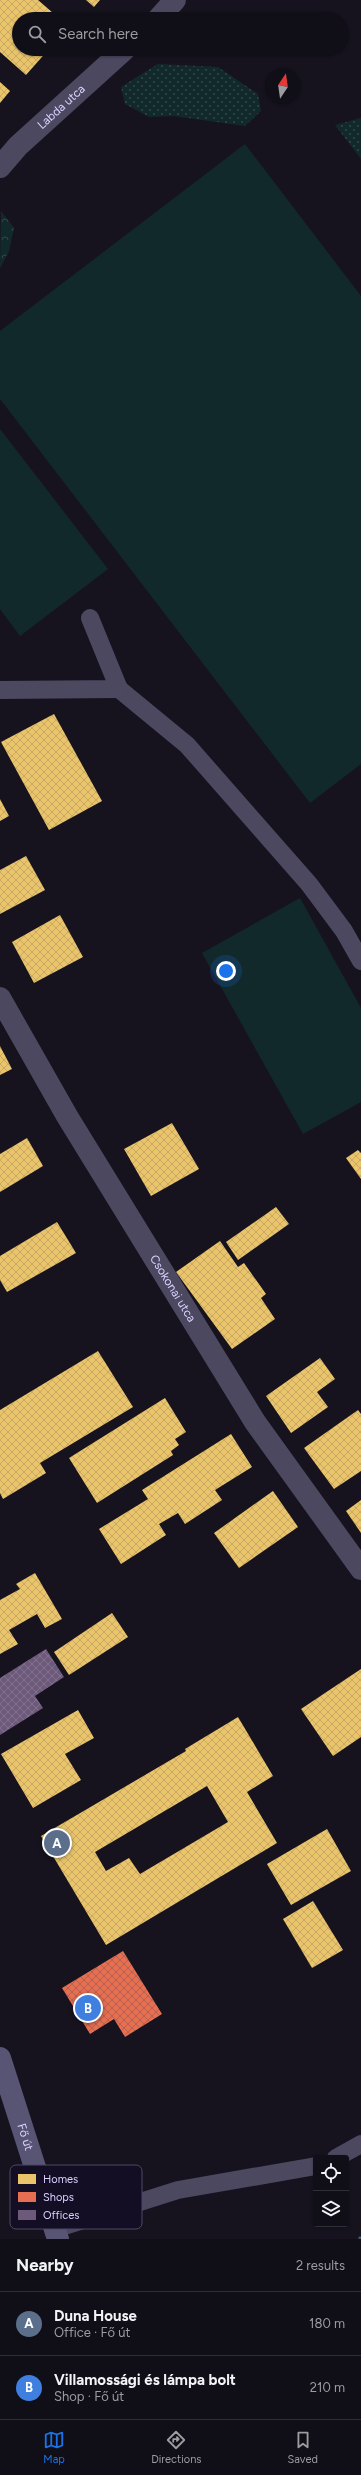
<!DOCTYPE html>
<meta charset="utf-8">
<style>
body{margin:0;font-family:Figtree,sans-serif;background:#191720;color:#f1f3f6}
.controls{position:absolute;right:12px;bottom:12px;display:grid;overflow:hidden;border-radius:4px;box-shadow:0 1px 3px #0004}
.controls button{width:36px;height:36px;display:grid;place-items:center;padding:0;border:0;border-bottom:1px solid #302e36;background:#100e17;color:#f1f3f6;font:20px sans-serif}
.compass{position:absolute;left:265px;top:68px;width:36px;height:36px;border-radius:50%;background:#100e17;box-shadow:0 1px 3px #0004;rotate:13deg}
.you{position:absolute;left:226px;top:971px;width:14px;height:14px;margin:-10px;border:3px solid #fff;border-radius:50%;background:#1a73e8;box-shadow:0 0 0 6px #1a73e833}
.badge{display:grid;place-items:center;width:26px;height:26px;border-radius:50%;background:#1a73e8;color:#fff;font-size:13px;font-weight:700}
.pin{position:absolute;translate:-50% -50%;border:2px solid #fff;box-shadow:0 1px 4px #0006}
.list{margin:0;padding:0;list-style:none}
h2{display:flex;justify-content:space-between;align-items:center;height:52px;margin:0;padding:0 16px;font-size:17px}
h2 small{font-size:13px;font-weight:400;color:#9c9ca1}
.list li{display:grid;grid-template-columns:26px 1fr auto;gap:12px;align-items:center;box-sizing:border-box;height:64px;padding:0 16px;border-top:1px solid #302e36}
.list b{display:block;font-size:15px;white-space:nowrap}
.list p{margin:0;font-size:13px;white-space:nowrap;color:#9c9ca1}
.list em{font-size:13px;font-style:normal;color:#9c9ca1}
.icon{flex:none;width:22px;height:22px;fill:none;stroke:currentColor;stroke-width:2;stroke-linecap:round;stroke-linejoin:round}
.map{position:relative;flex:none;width:361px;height:2239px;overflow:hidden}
.search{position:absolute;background:#100e17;box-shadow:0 1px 3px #0004;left:12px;right:12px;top:12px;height:44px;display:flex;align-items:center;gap:10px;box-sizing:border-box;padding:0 14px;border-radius:22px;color:#9c9ca1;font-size:15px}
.sheet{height:180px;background:#100e17}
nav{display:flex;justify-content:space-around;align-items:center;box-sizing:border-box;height:56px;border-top:1px solid #302e36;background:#100e17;font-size:11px;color:#9c9ca1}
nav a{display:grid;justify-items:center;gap:2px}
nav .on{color:#1a73e8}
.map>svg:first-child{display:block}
.grass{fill:url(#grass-dots)}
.forest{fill:url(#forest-crowns)}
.garden{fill:#12292c}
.homes{fill:url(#homes-cross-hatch);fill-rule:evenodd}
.shops{fill:url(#shops-cross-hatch)}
.offices{fill:url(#offices-cross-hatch)}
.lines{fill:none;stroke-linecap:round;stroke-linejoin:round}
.lane{stroke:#4b4860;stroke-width:18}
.street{stroke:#4b4860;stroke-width:22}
.secondary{stroke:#585473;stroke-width:22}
.rail{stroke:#44566a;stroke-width:3;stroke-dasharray:6 5;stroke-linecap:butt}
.labels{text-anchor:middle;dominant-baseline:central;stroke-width:4;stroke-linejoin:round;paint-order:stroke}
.street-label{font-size:12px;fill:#dad1ff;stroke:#130e24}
.key{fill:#130e24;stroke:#4f4866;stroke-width:1}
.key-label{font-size:11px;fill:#dad1ff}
</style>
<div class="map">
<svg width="361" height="2239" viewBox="0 0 361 2239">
<defs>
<pattern id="grass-dots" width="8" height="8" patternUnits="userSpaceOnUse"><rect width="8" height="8" fill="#12292c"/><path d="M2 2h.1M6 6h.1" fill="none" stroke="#34474c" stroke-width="1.8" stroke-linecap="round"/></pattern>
<pattern id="forest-crowns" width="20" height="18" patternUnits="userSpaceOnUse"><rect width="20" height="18" fill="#12292c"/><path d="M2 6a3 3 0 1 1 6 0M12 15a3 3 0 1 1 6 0" fill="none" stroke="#34474c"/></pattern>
<pattern id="homes-cross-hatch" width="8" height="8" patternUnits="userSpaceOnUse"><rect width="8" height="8" fill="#e9c46a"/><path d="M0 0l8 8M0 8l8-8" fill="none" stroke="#c7a964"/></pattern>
<pattern id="shops-cross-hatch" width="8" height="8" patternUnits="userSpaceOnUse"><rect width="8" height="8" fill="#e76f51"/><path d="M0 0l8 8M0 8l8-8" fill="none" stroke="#b56150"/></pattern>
<pattern id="offices-cross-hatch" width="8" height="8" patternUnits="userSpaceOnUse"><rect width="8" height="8" fill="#6d597a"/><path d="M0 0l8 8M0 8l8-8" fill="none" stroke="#81708e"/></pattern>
</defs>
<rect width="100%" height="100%" fill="#16131f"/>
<g class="grass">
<polygon points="158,64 218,67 258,94 261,111 245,126 174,116 149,117 125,104 121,87"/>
<polygon points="361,118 361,159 335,125"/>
</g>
<polygon class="forest" points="1,211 14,228 9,251 0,268"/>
<g class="garden">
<polygon points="245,144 361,296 361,764 310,803 0,399 0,331"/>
<polygon points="0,429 108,569 20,636 0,609"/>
<polygon points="300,898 361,1008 361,1102 303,1134 202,953"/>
</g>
<g class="homes">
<polygon points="0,0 38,0 60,19 19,19 19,49 49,49 26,75 0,52"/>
<polygon points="86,0 100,0 94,7"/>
<polygon points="0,82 10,91 0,103"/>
<polygon points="54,714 102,801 49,830 1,742"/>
<polygon points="0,799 9,816 0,821"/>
<polygon points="26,856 45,890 0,914 0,870"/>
<polygon points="60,915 83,957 34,983 12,942"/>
<polygon points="0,1046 12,1069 0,1075"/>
<polygon points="172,1123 199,1169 151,1196 124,1149"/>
<polygon points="27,1138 43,1166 0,1192 0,1154"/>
<polygon points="358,1150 361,1153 361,1179 346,1158"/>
<polygon points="276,1207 289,1224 238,1260 226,1242"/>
<polygon points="57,1222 76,1253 7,1292 0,1280 0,1256"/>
<polygon points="220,1241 238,1267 244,1263 266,1294 261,1298 275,1319 232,1349 176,1272"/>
<polygon points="98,1351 133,1407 40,1463 46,1473 3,1499 0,1493 0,1410"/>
<polygon points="320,1358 335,1379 317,1392 328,1407 291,1433 266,1396"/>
<polygon points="165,1398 186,1432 175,1439 179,1445 171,1451 173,1455 97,1503 69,1458"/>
<polygon points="358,1410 361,1414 361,1471 334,1489 304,1448"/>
<polygon points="231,1434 252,1467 215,1490 222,1500 185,1524 178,1513 159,1524 166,1535 121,1564 99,1529 148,1499 142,1490"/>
<polygon points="273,1491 298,1527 239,1568 214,1533"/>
<polygon points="361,1500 361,1533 346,1511"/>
<polygon points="35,1573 62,1619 45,1628 37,1614 9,1630 18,1644 0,1654 0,1600 20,1589 16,1584"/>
<polygon points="112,1613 128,1637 69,1675 54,1652"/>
<polygon points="361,1669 361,1737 333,1756 301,1709"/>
<polygon points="78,1710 94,1738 65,1754 81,1780 33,1808 1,1754"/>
<path d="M238 1717 273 1776 247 1792 277 1843 106 1945 41 1836 186 1751 185 1749ZM207 1786 228 1822 140 1874 129 1858 106 1871 95 1852Z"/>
<polygon points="327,1829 351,1871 291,1905 267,1864"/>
<polygon points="313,1901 343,1950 312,1968 283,1919"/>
</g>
<polygon class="shops" points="123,1951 162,2014 125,2037 114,2019 90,2034 62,1988"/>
<polygon class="offices" points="46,1649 64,1677 35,1696 43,1708 0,1735 0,1678"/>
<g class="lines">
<g class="lane">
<polyline points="119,689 187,745 309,884 344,931 361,961"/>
<polyline points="0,690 119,689 90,618"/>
<polyline points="336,2158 361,2144"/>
<polyline points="55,2229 178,2190 316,2166"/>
</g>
<g class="street">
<polyline points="158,19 175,0"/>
<path id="s1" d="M0 167 18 146 125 49"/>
<path id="s2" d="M0 998 67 1116 255 1422 361 1569"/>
</g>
<path class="secondary" id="s3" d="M0 2058 58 2239"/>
<polyline class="rail" points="359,2239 361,2237"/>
</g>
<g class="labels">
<g class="street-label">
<text stroke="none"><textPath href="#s1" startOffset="86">Labda utca</textPath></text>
<text stroke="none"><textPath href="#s2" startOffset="338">Csokonai utca</textPath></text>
<text stroke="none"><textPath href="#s3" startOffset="83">Fő út</textPath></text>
</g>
</g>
<rect x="10" y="2165" width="132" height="64" rx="6" class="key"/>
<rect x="18" y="2174" width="18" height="10" fill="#e9c46a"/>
<rect x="18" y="2192" width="18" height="10" fill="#e76f51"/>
<rect x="18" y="2210" width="18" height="10" fill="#6d597a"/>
<g class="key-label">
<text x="43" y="2183">Homes</text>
<text x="43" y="2201">Shops</text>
<text x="43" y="2219">Offices</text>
</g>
</svg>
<div class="controls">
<button><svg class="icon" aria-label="locate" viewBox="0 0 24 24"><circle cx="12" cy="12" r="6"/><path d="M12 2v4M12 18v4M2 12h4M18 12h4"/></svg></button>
<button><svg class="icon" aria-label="layers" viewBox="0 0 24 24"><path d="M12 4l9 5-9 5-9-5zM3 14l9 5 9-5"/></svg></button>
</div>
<svg class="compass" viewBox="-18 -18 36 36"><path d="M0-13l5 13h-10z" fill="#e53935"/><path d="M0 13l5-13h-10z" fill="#9c9ca1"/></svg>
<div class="you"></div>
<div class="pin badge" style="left:57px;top:1843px;background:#5c6f8a">A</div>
<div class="pin badge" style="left:88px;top:2008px;background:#3f7fe0">B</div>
<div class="search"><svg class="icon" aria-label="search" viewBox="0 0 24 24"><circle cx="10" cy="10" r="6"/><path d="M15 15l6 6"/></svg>Search here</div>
</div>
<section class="sheet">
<h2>Nearby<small>2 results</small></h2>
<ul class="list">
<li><span class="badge" style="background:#5c6f8a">A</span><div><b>Duna House</b><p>Office · Fő út</p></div><em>180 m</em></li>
<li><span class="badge" style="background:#3f7fe0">B</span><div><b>Villamossági és lámpa bolt</b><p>Shop · Fő út</p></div><em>210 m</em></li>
</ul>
</section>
<nav>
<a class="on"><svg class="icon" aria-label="map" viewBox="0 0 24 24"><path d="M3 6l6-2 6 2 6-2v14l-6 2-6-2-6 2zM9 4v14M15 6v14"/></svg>Map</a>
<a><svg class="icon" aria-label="directions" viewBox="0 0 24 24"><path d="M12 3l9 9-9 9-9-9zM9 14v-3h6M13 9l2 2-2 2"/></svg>Directions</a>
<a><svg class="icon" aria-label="saved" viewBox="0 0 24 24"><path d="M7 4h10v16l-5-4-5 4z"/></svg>Saved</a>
</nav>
